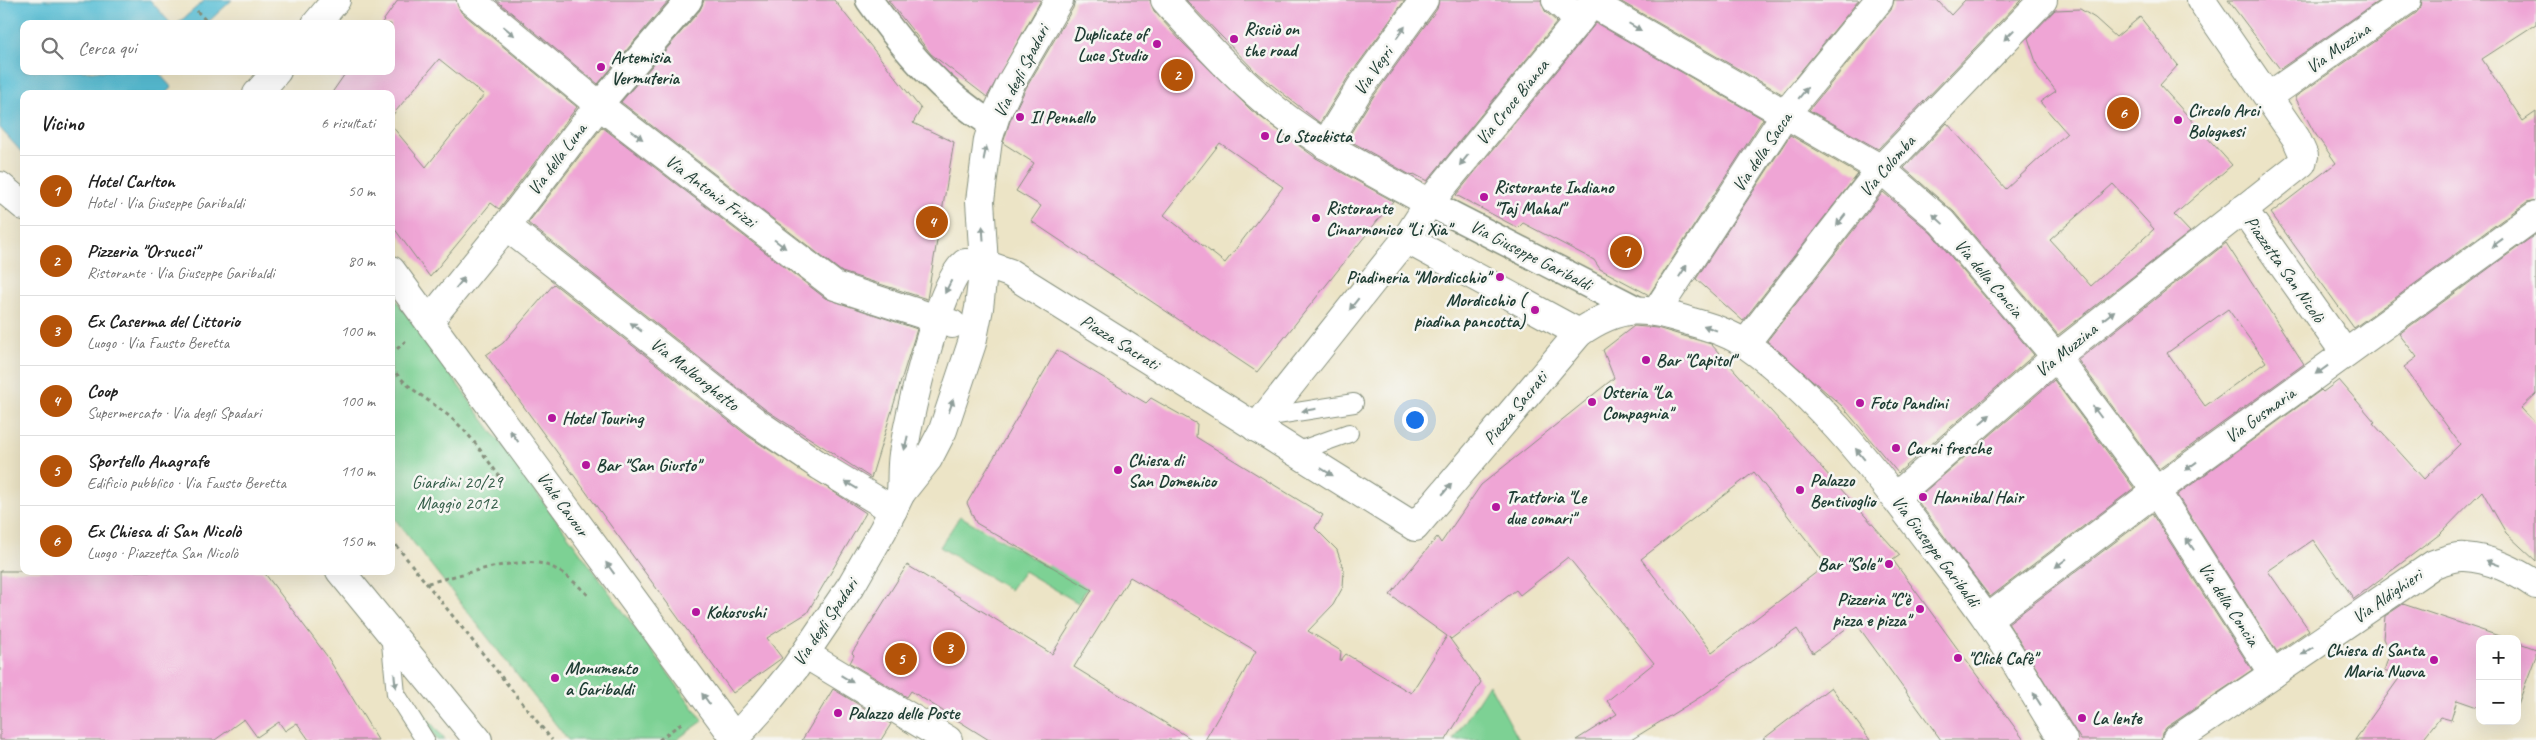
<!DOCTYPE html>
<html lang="it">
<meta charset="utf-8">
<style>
body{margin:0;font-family:Caveat,sans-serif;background:#f6f6f6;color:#222}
.controls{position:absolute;right:15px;bottom:15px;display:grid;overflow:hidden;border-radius:10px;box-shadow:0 5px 20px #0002}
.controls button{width:45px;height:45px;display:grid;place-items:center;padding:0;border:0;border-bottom:1px solid #e0e0e0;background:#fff;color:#222;font:25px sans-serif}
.you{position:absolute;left:1414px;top:419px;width:18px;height:18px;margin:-12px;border:4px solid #fff;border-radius:50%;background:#1a73e8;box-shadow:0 0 0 8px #1a73e833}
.badge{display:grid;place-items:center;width:32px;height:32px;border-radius:50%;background:#b45309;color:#fff;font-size:16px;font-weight:700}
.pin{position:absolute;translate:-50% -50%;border:2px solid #fff;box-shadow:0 1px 5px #0006}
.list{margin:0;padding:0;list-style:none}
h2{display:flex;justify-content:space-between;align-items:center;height:65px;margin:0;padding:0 20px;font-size:21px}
h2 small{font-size:16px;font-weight:400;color:#767676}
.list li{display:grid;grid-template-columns:32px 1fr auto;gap:15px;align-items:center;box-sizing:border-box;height:70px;padding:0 20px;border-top:1px solid #e0e0e0}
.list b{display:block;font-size:19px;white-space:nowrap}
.list p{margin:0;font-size:16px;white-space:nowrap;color:#767676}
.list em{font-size:16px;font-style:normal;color:#767676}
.icon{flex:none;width:28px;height:28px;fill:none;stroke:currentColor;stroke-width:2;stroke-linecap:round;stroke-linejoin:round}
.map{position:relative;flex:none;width:2536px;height:740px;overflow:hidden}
.search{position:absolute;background:#fff;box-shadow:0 5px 20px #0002;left:20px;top:20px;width:375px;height:55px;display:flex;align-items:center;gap:12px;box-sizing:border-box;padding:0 18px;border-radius:10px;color:#767676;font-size:19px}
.panel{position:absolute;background:#fff;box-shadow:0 5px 20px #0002;left:20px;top:90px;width:375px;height:485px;border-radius:10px}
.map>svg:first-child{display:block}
.green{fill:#7dd194;stroke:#4e8764}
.water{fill:#59bfd6;stroke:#3c7e85}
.building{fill:#efa5d5;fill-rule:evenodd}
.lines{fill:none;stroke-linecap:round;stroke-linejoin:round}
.service-casing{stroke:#86907d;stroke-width:20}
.pedestrian-casing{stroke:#86907d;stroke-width:29}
.minor-casing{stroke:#86907d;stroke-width:30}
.tertiary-casing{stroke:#86907d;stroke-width:30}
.path{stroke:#86907d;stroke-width:3;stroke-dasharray:4 4;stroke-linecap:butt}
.service{stroke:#fff;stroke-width:18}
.pedestrian{stroke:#fff;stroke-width:26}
.minor{stroke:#fff;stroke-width:28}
.tertiary{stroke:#fff;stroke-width:28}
.oneway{fill:#8f9e9a}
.poi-dot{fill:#b5179e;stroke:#f6f6f2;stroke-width:2}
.labels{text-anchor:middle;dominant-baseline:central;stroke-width:5;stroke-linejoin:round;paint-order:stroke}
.poi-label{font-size:18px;font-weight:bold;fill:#1f3d34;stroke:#f6f6f2;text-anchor:start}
.street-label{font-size:18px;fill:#1f3d34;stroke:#f6f6f2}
.park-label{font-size:18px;fill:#325b47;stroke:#f6f6f2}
</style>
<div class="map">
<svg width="2536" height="740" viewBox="0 0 2536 740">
<rect width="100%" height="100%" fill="#f6f6f2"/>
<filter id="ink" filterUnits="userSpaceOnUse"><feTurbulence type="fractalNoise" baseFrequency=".02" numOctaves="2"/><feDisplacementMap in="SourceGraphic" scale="10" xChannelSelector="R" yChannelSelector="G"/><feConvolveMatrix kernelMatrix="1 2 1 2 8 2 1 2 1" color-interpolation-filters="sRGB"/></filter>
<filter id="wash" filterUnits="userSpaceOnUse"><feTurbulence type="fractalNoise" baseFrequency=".0096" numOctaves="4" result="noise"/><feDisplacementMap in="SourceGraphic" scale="20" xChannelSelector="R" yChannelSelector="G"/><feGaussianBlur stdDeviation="1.12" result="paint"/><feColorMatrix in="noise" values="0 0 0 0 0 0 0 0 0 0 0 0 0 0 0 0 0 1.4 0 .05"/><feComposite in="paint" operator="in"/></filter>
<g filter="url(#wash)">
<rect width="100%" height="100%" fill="#ece4c6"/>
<g class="green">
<polygon points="391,293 703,721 676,740 568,740 391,514"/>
<polygon points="960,516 1048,567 1058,552 1096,575 1078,603 1024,571 1010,590 940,547"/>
<polygon points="1489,684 1519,740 1453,740"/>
<polygon points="413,701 445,740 437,740"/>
</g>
<g class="water">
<polygon points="0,0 150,0 171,24 24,24 24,71 157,71 172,88 165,94 24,94 24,155 0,128"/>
<polygon points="205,0 232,0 206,24 177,24"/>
</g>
<g id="blocks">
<g class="building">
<polygon points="398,0 456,0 461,12 577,107 499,209 491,203 430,277 391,224 391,125 426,167 484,95 439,59 391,117 391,94 331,94 347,71 391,71 391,24 381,24"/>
<polygon points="496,0 669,0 598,84"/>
<polygon points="704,0 834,0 921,109 913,123 954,142 927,299 842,272 621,102 700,10"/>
<polygon points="888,0 1041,0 987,97 931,54"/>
<path d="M1075 0H1150L1154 11 1180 40 1251 110 1316 158 1393 201 1257 372 1031 221 1041 206 1016 191 1034 163 1003 143 1010 121 1026 88 1073 8ZM1220 143 1283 187 1225 263 1164 215Z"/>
<polygon points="1186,0 1405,0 1347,79 1320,123 1257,73"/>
<polygon points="1439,0 1541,0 1545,11 1557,22 1427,181 1414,174 1412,176 1347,139 1373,97 1437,9"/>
<polygon points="1618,0 1859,0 1782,94"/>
<polygon points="1894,0 1937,0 1951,15 1965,0 2021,0 1878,149 1809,110 1891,10"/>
<polygon points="2228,0 2380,0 2280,69"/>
<polygon points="2422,0 2536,0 2536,24 2482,59 2523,121 2536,112 2536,200 2527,202 2354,328 2271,213 2336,163 2314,132 2295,97 2416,13 2421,7"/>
<path d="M2080 9 2095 18 2116 37 2140 17 2178 65 2160 85 2232 165 2174 215 2190 232 2058 335 1954 212 1904 168 1947 123 2006 189 2067 133 2040 102 2056 91 2038 68 2028 38 2055 10ZM2113 184 2154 229 2091 286 2050 240Z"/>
<polygon points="1596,23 1763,119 1649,295 1600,269 1594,260 1523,223 1518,228 1456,195"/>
<polygon points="602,127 825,298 917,329 871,478 766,410 528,223"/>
<polygon points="1790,135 1858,174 1743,321 1696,279"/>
<polygon points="1883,192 1931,233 2034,355 1898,473 1842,406 1767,341"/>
<polygon points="2536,234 2536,394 2521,408 2536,424 2536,561 2506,533 2482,491 2440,534 2354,599 2313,540 2268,571 2309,630 2277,652 2177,495 2321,390 2323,392 2339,380 2375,422 2373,423 2424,479 2460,444 2404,367 2417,357 2399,334"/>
<path d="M2226 243 2304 364 2159 469 2078 360ZM2228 309 2266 362 2205 406 2167 353Z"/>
<polygon points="554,284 748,436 866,513 807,613 767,638 782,658 733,693 486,355 503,343"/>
<path d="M1634 326 1657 328 1711 344 1900 555 1893 560 2024 740H1941L1855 622 1813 653 1797 629 1705 694 1631 740H1576L1617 714 1607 701 1654 663 1568 557 1520 595 1516 590 1451 639 1448 636 1481 682 1446 740H1205L1256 651 1130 577 1074 667 1193 740H989L911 691 907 697 850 663 854 655 852 653 907 565 1052 654 1092 590 976 523 967 503 1057 350 1146 403 1151 398 1197 424 1196 437 1323 515 1315 528 1337 550 1344 571 1343 587 1333 605 1308 631 1341 651 1340 661 1346 654 1411 693 1447 636 1390 595 1437 537 1441 543 1481 485 1614 378 1603 350ZM1754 472 1826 565 1712 652 1641 559Z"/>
<polygon points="2054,380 2134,488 1990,597 1916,499"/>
<polygon points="2152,514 2252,670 2167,727 2162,733 2161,740 2081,740 2008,623"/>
<polygon points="0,571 263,571 327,656 378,740 309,740 297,723 285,731 279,722 257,737 244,719 215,740 0,740"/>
<polygon points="2403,604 2508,639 2480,639 2480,708 2457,700 2451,720 2440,717 2422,740 2355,740 2400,677 2384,671 2390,652 2383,639 2385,616"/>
<polygon points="2517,642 2536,649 2536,656 2517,707"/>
<polygon points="1831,687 1870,740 1762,740"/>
<polygon points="833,689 891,724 881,740 802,740"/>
</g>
</g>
</g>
<g filter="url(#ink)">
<use href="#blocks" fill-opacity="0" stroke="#86907d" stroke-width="1"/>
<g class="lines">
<defs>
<g id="service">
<polyline points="1264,417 1354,403"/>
<polyline points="1296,452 1349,433"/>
<polyline points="390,633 396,694 425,740"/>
</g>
<g id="pedestrian">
<path d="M869 0C904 49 941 93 993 125"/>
<polyline points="599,105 689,0"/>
<polyline points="1429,203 1638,310"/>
</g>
<g id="minor">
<polyline points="471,0 599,105 835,286 952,324"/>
<path d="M1165 0C1201 39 1235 78 1276 110 1323 147 1377 174 1429 203"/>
<polyline points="1556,0 1579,20"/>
<polyline points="1592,3 1881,169 1942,222 2056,357 2156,491 2273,674"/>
<polyline points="316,24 336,0"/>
<polyline points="257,94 277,71"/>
<polyline points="2269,96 2407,0"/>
<polyline points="1325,145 1360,88 1424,0"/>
<polyline points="2243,209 2345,353"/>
<polyline points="506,226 757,423 820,466 893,510"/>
<polyline points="1406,239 1579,333"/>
<polyline points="391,270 735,738"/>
<polyline points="1656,312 1786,113 1879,0"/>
<polyline points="429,321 506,226 599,105"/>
<polyline points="1745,344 1881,169 2043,0"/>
<polyline points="1256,428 1406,239 1429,203 1595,0"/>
<path d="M901 493C902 480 901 467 903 454 909 417 938 284 965 263L984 264 1010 273 1415 527 1579 333C1622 303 1644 307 1692 322 1710 327 1730 333 1745 344 1812 391 1867 460 1916 525 1939 556 1964 586 1986 618 2014 657 2037 700 2063 740"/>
<polyline points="1895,497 2056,357 2302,163 2304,156 2296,138 2201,0"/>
<polyline points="1987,619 2156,491 2536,215"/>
<polyline points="805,654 948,740"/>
<polyline points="733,740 764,706 795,668 852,584 883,530 901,493 928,459 943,430 972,343 979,308 984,264 980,201 988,140 996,115 1012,81 1059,0"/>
<path d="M2176 740 2434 564C2443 561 2454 556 2464 557 2489 558 2516 571 2536 585"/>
</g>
<g id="tertiary">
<polyline points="0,186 24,206"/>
<polyline points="340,571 478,740"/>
</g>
</defs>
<use href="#service" class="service-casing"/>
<use href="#pedestrian" class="pedestrian-casing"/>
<use href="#minor" class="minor-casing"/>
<use href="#tertiary" class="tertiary-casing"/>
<g class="path">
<polyline points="197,11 209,24"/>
<polyline points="391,354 406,341"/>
<path d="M391 367C407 389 430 400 450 417 470 433 485 457 500 477"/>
<polyline points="391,539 552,740"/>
<path d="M428 583C457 576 516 557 543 564 559 568 576 583 588 595"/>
<polyline points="659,740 684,721"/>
</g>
<use href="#service" class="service"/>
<use href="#pedestrian" class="pedestrian"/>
<use href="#minor" class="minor"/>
<use href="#tertiary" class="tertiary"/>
</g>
<defs><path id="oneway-solid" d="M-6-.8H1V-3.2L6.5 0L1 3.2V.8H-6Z" transform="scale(1.25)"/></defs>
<g class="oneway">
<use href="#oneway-solid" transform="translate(1635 27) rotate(30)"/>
<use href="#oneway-solid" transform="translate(509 31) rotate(40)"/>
<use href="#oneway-solid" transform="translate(1401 32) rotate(-54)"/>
<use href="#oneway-solid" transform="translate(2009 35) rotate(134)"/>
<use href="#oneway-solid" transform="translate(1803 93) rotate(-51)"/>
<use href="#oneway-solid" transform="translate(637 135) rotate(37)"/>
<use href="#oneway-solid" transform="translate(985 153) rotate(-78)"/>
<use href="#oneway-solid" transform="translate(1464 160) rotate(129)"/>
<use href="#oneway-solid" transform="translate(1938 219) rotate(-137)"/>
<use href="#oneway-solid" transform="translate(1841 220) rotate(128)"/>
<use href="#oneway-solid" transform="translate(983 233) rotate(-94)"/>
<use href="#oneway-solid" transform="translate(2497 243) rotate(144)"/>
<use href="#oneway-solid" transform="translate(780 244) rotate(37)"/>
<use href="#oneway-solid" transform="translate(1683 271) rotate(-57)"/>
<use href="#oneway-solid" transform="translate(460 283) rotate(-51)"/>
<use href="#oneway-solid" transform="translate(948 287) rotate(117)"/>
<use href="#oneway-solid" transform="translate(1354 304) rotate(128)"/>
<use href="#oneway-solid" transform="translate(2109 315) rotate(-38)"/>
<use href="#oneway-solid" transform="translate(636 327) rotate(-142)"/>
<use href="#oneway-solid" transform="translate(1710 328) rotate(-159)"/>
<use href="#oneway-solid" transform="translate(2322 370) rotate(144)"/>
<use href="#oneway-solid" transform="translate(951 406) rotate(-71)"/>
<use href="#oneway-solid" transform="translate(1309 410) rotate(171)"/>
<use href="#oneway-solid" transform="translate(2097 412) rotate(-127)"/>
<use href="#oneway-solid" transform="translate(1985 419) rotate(-41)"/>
<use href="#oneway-solid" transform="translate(514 436) rotate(-126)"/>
<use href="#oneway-solid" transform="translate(906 443) rotate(103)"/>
<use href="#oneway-solid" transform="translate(1860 454) rotate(-129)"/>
<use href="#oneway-solid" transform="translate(2191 466) rotate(144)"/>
<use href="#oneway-solid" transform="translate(1327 472) rotate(32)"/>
<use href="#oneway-solid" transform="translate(851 485) rotate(-149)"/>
<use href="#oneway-solid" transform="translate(1447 489) rotate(-50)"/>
<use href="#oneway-solid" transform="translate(2190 544) rotate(-123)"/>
<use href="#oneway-solid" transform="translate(2061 563) rotate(143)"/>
<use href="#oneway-solid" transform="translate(2493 563) rotate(-159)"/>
<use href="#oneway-solid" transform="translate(610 568) rotate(-126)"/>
<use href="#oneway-solid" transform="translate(2307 651) rotate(146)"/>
<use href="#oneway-solid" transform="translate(847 679) rotate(31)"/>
<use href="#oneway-solid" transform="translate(395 681) rotate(84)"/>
<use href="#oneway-solid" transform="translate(706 699) rotate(-126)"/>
<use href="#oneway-solid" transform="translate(2037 699) rotate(-122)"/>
</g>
</g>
<g class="poi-dot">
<circle cx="1234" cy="39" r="5"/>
<circle cx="1157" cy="44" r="5"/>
<circle cx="601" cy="67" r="5"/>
<circle cx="1020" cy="117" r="5"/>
<circle cx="2178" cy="120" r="5"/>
<circle cx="1265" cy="136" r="5"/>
<circle cx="1484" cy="197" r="5"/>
<circle cx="1316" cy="218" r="5"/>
<circle cx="1500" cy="277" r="5"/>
<circle cx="1535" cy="310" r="5"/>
<circle cx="1646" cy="360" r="5"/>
<circle cx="1592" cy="402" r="5"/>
<circle cx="1860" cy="403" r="5"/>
<circle cx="552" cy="418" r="5"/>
<circle cx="1896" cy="448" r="5"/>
<circle cx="586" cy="465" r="5"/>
<circle cx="1118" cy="470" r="5"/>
<circle cx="1800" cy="490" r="5"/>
<circle cx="1923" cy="497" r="5"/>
<circle cx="1496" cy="507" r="5"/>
<circle cx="1889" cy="564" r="5"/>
<circle cx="1920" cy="609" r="5"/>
<circle cx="696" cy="612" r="5"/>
<circle cx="1958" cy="658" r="5"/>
<circle cx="2434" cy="660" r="5"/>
<circle cx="555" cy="678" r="5"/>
<circle cx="838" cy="713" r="5"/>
<circle cx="2082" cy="718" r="5"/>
</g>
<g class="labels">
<g class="poi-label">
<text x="1244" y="29">Risciò on<tspan x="1244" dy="21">the road</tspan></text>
<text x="1147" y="34" text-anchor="end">Duplicate of<tspan x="1147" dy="21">Luce Studio</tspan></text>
<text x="611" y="57">Artemisia<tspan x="611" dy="21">Vermuteria</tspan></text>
<text x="2188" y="110">Circolo Arci<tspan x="2188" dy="21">Bolognesi</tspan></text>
<text x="1030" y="117">Il Pennello</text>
<text x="1275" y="136">Lo Stockista</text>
<text x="1494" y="187">Ristorante Indiano<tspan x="1494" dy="21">"Taj Mahal"</tspan></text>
<text x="1326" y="208">Ristorante<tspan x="1326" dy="21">Cinarmonico "Li Xia"</tspan></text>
<text x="1490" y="277" text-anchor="end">Piadineria "Mordicchio"</text>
<text x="1525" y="300" text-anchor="end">Mordicchio (<tspan x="1525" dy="21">piadina pancotta)</tspan></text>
<text x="1656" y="360">Bar "Capitol"</text>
<text x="1602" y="392">Osteria "La<tspan x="1602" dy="21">Compagnia"</tspan></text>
<text x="1870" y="403">Foto Pandini</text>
<text x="562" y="418">Hotel Touring</text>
<text x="1906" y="448">Carni fresche</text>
<text x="1128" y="460">Chiesa di<tspan x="1128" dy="21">San Domenico</tspan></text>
<text x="596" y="465">Bar "San Giusto"</text>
<text x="1810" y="480">Palazzo<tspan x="1810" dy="21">Bentivoglio</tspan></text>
<text x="1506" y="497">Trattoria "Le<tspan x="1506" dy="21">due comari"</tspan></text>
<text x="1933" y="497">Hannibal Hair</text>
<text x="1879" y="564" text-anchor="end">Bar "Sole"</text>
<text x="1910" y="599" text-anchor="end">Pizzeria "C'è<tspan x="1910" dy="21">pizza e pizza"</tspan></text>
<text x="706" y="612">Kokosushi</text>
<text x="2424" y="650" text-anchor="end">Chiesa di Santa<tspan x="2424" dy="21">Maria Nuova</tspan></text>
<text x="1968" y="658">"Click Cafè"</text>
<text x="565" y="668">Monumento<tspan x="565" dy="21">a Garibaldi</tspan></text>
<text x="848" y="713">Palazzo delle Poste</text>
<text x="2092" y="718">La lente</text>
</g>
<g class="street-label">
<text transform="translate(2338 48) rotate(-35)">Via Muzzina</text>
<text transform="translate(1021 71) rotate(-63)">Via degli Spadari</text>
<text transform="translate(1373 71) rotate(-55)">Via Vegri</text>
<text transform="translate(1512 102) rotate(-51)">Via Croce Bianca</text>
<text transform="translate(1762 152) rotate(-56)">Via della Sacca</text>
<text transform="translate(557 159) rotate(-53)">Via della Luna</text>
<text transform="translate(1887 166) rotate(-49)">Via Colomba</text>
<text transform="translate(711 191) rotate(37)">Via Antonio Frizzi</text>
<text transform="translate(1531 255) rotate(27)">Via Giuseppe Garibaldi</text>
<text transform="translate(2285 269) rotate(55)">Piazzetta San Nicolò</text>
<text transform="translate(1989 278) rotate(50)">Via della Concia</text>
<text transform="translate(1120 342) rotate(32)">Piazza Sacrati</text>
<text transform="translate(2066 350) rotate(-39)">Via Muzzina</text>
<text transform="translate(695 374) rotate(38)">Via Malborghetto</text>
<text transform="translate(1515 408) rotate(-50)">Piazza Sacrati</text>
<text transform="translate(2260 415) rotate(-36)">Via Gusmaria</text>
<text transform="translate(563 504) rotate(54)">Viale Cavour</text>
<text transform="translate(1936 551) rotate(53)">Via Giuseppe Garibaldi</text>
<text transform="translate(2387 596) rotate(-35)">Via Aldighieri</text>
<text transform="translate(2229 604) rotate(57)">Via della Concia</text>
<text transform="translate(825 622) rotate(-56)">Via degli Spadari</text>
</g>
<g class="park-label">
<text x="457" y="482">Giardini 20/29<tspan x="457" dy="21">Maggio 2012</tspan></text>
</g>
</g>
</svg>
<div class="controls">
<button>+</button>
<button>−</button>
</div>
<div class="you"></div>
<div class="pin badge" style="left:1626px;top:252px">1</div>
<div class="pin badge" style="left:1177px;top:75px">2</div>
<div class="pin badge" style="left:949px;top:648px">3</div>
<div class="pin badge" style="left:932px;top:222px">4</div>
<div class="pin badge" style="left:901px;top:659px">5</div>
<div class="pin badge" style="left:2123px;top:113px">6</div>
<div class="search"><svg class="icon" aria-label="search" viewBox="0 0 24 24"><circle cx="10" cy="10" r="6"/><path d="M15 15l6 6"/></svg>Cerca qui</div>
<section class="panel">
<h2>Vicino<small>6 risultati</small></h2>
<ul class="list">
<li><span class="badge">1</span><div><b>Hotel Carlton</b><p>Hotel · Via Giuseppe Garibaldi</p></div><em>50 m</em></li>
<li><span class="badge">2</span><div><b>Pizzeria &quot;Orsucci&quot;</b><p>Ristorante · Via Giuseppe Garibaldi</p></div><em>80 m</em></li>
<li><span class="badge">3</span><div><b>Ex Caserma del Littorio</b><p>Luogo · Via Fausto Beretta</p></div><em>100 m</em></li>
<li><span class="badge">4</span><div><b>Coop</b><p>Supermercato · Via degli Spadari</p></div><em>100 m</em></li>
<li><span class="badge">5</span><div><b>Sportello Anagrafe</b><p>Edificio pubblico · Via Fausto Beretta</p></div><em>110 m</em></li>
<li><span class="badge">6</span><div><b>Ex Chiesa di San Nicolò</b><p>Luogo · Piazzetta San Nicolò</p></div><em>150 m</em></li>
</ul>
</section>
</div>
